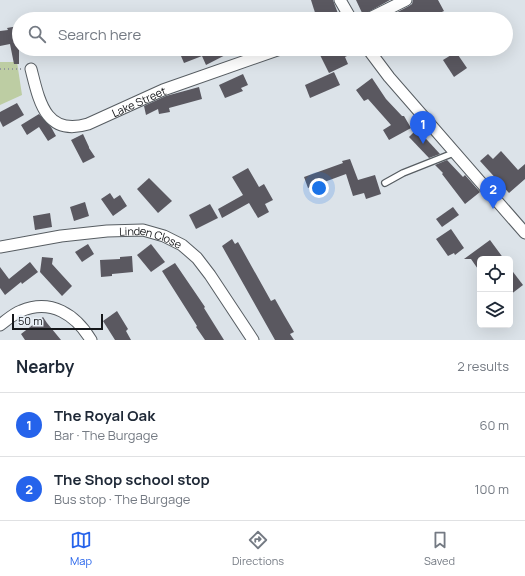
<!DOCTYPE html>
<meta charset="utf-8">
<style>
body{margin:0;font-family:Manrope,sans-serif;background:#f6f6f7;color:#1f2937}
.controls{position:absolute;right:12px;bottom:12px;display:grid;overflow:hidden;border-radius:6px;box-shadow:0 4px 16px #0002}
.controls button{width:36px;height:36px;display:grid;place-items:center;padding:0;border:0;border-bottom:1px solid #e0e1e3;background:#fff;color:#1f2937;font:20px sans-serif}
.scale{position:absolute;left:12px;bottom:10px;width:91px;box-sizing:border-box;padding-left:4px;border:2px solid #15171a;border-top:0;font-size:11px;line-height:14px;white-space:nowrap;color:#15171a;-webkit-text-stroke:3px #e9f0f7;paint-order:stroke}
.you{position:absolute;left:319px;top:188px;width:14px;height:14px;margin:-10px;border:3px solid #fff;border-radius:50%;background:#1a73e8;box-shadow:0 0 0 6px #1a73e833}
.badge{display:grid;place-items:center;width:26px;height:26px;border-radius:50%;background:#2563eb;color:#fff;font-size:13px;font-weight:700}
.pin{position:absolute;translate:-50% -33px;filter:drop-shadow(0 1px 2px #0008)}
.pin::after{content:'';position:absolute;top:21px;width:14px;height:12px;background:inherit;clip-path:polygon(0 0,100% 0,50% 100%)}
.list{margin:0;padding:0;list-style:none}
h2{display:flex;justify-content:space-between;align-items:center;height:52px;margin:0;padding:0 16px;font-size:17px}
h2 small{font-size:13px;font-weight:400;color:#747a83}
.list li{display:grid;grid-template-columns:26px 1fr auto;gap:12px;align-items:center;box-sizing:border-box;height:64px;padding:0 16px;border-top:1px solid #e0e1e3}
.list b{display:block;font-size:15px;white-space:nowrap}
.list p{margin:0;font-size:13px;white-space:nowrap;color:#747a83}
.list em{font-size:13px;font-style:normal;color:#747a83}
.icon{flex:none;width:22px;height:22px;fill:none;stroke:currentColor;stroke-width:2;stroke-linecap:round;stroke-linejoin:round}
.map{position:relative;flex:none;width:525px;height:340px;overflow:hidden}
.search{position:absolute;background:#fff;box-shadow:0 4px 16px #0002;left:12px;right:12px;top:12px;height:44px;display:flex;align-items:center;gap:10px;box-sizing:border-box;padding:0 14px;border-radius:22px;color:#747a83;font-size:15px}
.sheet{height:180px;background:#fff}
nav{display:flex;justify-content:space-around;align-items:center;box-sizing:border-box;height:56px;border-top:1px solid #e0e1e3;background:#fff;font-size:11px;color:#747a83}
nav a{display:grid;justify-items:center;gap:2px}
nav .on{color:#2563eb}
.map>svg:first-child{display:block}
.green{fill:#bdcda3}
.building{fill:#5a5860}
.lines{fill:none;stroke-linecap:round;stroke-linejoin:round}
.service-casing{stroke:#575d62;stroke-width:8}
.minor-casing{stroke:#575d62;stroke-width:13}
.path{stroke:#94999e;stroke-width:2;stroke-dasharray:1 3;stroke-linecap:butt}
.service{stroke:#fff;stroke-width:5.5}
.minor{stroke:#fff;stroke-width:11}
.labels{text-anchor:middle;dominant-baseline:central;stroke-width:4;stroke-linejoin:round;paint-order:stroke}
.street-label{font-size:11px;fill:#15171a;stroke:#e9f0f7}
</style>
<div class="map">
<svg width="525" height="340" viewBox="0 0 525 340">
<rect width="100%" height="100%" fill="#dce3e9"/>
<polygon class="green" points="0,62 17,62 22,95 0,105"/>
<g class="building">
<polygon points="311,0 333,0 340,19 317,19"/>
<polygon points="356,0 390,0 363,15"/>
<polygon points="413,0 438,0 444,11 427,19 384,19 409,6 412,4"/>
<polygon points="18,26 19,28 19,64 14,64 10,44 0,46 0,31 8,30 7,28"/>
<polygon points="178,49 237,49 206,65 202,56 184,63"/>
<polygon points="317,49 361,49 345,57 348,64 329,73"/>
<polygon points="456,52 467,68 454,77 443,60"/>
<polygon points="334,72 340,85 310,98 305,85"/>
<polygon points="243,74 248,85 241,88 243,91 225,98 219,85"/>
<polygon points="372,78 386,99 402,116 404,116 411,128 389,140 383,130 391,125 368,99 364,101 356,90"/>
<polygon points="199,87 202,99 169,108 170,112 159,114 158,109 146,115 144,106 166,96"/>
<polygon points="17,103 24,115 3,127 0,121 0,112"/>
<polygon points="39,114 51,127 56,136 48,141 39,127 27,135 21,125"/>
<polygon points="417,129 440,154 429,158 409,137"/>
<polygon points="83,134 89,147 89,148 95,157 83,163 71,140"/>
<polygon points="501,151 518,170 525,164 525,179 509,193 480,161 488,154 493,159"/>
<polygon points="350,159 358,180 375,175 381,194 366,199 364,193 353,196 346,174 308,188 304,177 343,163 342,161"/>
<polygon points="447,160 463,177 465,175 480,192 465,204 442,174 443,173 435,165"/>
<polygon points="248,168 259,187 264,184 273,200 265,204 269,212 258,218 249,203 222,218 218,209 243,195 232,177"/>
<polygon points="149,178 172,201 158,213 137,189"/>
<polygon points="110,193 114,199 120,195 127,206 113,216 101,199"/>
<polygon points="85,202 89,216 74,221 70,207"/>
<polygon points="210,204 218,218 196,229 189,215"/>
<polygon points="453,207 459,215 442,227 436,219"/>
<polygon points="50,213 52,227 35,230 33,216"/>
<polygon points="451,229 464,248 455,255 454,253 448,256 436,239"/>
<polygon points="232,239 235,244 238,242 271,301 275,299 284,315 294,332 290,334 294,340 275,340 222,246"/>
<polygon points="490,240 504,259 480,259 480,272 471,259 464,259"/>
<polygon points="88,244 94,254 82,262 75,252"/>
<polygon points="151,244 165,262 151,272 137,255"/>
<polygon points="132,256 133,272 112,274 112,276 101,277 100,260 120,259 120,257"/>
<polygon points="42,257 53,258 52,264 72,286 62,296 40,272"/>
<polygon points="30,262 38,272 22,284 21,282 5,295 0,288 0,267 9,279"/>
<polygon points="175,263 205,307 204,308 224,340 205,340 196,327 197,326 162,271"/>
<polygon points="510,268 523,285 510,295"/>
<polygon points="117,311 128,329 126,331 131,340 115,340 103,321"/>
<polygon points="43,317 47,323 61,340 25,340 21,334"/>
</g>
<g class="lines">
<defs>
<polyline id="service" points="385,183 403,173 456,152"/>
<g id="minor">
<polyline points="340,0 351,19"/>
<polyline points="368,19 406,0"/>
<polyline points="368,49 389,77 525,233"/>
<path id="s1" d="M31 69C39 100 45 137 88 124L163 90 280 49"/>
<path id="s2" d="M0 247 61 236 107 231 143 230 164 236 182 245 197 258 210 275 253 340"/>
<path d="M0 325C7 320 13 314 21 311 51 298 76 315 91 340"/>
</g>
</defs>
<use href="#service" class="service-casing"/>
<use href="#minor" class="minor-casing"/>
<polyline class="path" points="0,69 21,69"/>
<use href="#service" class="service"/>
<use href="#minor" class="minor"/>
</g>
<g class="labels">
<g class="street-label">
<text stroke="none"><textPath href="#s1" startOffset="149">Lake Street</textPath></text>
<text stroke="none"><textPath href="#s2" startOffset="153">Linden Close</textPath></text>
</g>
</g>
</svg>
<div class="controls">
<button><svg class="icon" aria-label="locate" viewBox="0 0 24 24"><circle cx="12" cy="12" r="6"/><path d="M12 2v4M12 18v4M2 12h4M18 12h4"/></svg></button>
<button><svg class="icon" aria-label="layers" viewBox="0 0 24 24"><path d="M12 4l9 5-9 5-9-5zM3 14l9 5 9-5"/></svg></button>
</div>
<div class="scale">50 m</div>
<div class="you"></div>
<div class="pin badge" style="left:423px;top:144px">1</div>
<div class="pin badge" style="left:493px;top:209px">2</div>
<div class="search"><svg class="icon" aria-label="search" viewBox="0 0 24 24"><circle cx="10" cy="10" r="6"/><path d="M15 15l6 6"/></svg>Search here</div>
</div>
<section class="sheet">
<h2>Nearby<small>2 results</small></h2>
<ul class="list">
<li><span class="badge">1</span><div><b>The Royal Oak</b><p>Bar · The Burgage</p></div><em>60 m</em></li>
<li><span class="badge">2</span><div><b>The Shop school stop</b><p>Bus stop · The Burgage</p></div><em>100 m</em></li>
</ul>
</section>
<nav>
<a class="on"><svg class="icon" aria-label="map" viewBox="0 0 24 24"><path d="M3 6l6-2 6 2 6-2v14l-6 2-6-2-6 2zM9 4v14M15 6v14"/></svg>Map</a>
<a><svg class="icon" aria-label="directions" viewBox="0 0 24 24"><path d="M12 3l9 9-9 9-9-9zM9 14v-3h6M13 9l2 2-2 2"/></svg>Directions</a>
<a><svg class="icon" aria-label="saved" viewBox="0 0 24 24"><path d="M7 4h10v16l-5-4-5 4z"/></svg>Saved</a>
</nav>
